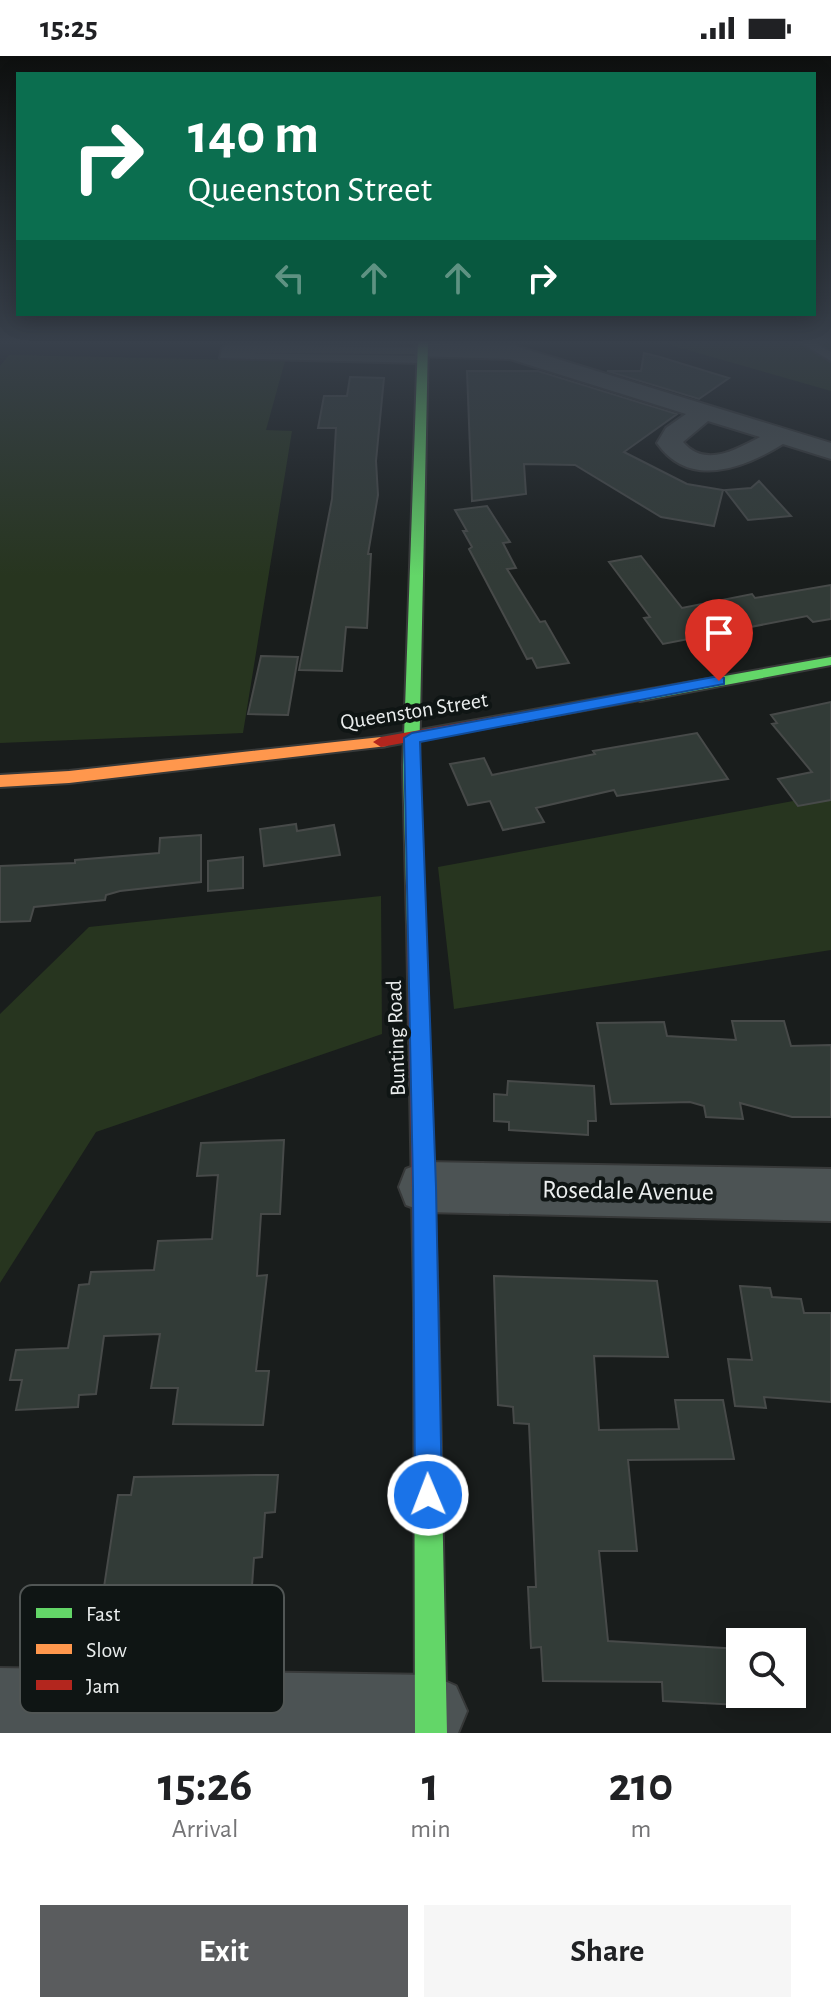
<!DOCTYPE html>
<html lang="en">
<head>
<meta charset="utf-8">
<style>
  :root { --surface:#fff; --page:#f6f6f6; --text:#202124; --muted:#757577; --accent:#5a5c5e }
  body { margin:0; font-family:"Alegreya Sans",sans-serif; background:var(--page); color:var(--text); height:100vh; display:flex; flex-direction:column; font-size:30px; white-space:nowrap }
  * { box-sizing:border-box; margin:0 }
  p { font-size:26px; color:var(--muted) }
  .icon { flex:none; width:44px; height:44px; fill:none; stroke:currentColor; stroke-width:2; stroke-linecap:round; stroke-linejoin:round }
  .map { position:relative; height:1677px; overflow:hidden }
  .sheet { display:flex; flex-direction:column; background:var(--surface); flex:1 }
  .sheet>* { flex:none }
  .guide { position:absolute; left:16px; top:16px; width:800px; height:244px; border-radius:0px; box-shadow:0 4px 20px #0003; background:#0b6e4f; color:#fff; overflow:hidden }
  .controls { position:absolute; left:726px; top:1572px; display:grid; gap:16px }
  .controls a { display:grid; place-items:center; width:80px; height:80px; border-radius:0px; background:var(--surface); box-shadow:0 4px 20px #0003; font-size:40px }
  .pin { position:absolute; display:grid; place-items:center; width:68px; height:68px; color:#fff; margin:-82px -34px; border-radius:50% 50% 50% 0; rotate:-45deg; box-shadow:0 0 8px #0007 }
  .pin .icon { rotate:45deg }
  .me { position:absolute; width:88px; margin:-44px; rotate:359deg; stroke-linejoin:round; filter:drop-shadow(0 0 6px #0008) }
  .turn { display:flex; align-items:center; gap:28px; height:168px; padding:0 40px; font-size:36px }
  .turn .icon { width:104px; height:104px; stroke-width:2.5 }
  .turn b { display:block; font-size:56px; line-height:68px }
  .lanes { display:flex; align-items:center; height:76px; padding:0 40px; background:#0003; justify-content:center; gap:40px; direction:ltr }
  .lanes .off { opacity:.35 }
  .eta { display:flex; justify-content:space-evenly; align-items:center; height:136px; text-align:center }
  .eta b { font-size:48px; font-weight:700; line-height:56px }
  .button { display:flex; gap:16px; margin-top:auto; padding:16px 40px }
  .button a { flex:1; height:92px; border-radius:0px; background:var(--accent); color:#fff; font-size:32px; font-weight:700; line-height:92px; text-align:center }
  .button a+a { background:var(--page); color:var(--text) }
  .status { display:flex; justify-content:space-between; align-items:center; height:56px; padding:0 40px; background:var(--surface); direction:ltr }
  .status svg { height:22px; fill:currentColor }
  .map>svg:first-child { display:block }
</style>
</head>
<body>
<div class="status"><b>15:25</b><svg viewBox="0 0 49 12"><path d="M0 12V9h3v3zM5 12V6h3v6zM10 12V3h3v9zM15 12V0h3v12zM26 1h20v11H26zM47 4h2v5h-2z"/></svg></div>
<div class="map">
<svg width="831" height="1677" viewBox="0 0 831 1677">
  <rect width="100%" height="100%" fill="#191d1c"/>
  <!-- green -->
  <path fill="#27351f" d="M656,285H831V335Z
    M9,299L285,305L266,374L292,375L243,677L0,687V310Z
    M831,738V894L454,953L438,811Z
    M381,840L382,978L96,1076L0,1227V958L89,871Z"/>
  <!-- building -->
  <path fill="#323b37" stroke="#474a49" stroke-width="2" d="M644,297L660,301L729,322L699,343L607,315H641Z
    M467,315H538L677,358L624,396L687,428L723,434L714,470L661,461L575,409L524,408L526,438L472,445Z
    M350,321L384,322L376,405L378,439L368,498H371L367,572L346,571L342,615L299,614L332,443L336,372H318L324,340H347Z
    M759,425L791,460L748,464L725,434L751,432Z
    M487,450L510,486L503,487L516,512L507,513L540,566L545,565L569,607L537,612L532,602L527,603L469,493L472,491L463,475H467L455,454Z
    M641,500L682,552L752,538L755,542L831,529V563L813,566L807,560L663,588L644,562L650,561L609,506Z
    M261,600L298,601L288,659L248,658Z
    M831,646V744L798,750L778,723L812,716L772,668L777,667L771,659Z
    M697,677L728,723L617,740L614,734L536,752L544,766L503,774L490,745L468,749L450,708L484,702L492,719L595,698L593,695Z
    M296,768L297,775L334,769L340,799L264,810L260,773Z
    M201,779V826L120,835L106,839L105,844L34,851L30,865L0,866V810L75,807V804L159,797L160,782Z
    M243,801V832L208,835V805Z
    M732,965H784L791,990L831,989V1061H792L740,1047L743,1063L706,1061L704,1050L690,1046L611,1048L597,967L664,966L667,980L736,984Z
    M508,1025L594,1030L596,1065H588V1079L509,1074V1066L494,1065V1038L507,1039Z
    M284,1084L280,1158H261L257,1220L267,1219L256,1315H269L263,1369L173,1368L178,1332H151L160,1278L104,1280L96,1338L79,1339L78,1351L16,1354L22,1324H10L16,1294L68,1292L79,1229L89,1228L91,1216L154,1214L158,1185L212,1183L218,1119L197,1120L201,1087Z
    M494,1220L657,1225L668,1301L594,1300L599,1374L679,1373L675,1344H723L734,1403L628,1404L637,1495H599L608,1585L740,1593V1649L663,1645L662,1626L543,1625L541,1591L531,1592L528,1531H536L529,1368L514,1367L513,1351L498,1349Z
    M740,1230L770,1232L772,1241L801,1243L804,1257H831V1346L764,1341L766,1352L735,1350L728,1303L752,1304Z
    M257,1419H278L275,1456L265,1457L262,1501L254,1502L246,1613L92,1610L118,1439H131L134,1421Z"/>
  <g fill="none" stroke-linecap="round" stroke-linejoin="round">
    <defs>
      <path id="lane" d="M798,285H812L831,296V305Z
        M228,289L423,292L429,295L423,298L232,297L426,300V306L422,307L220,302L222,292Z"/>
      <path id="street" d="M423,288L512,289L831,387V403L783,388C743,413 689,433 657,387L666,372L686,358L510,303L415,300L412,295L415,290ZM708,365L760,381C735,394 705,412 683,386Z
        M425,1106L831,1113V1165L425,1156L406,1149L399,1131L406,1113Z
        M0,1612L431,1619L456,1630L467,1655L458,1677H0Z"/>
      <path id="fast" d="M418,285H428L419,709L425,870L423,875H409L407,870L403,709Z
        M831,601V609L640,645L633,640L640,635Z
        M426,1236L435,1239L438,1248L447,1677H415L414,1248L417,1239Z"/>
      <path id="slow" d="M381,681L389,686L387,690L69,727L0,731V719L69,715Z"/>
      <path id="jam" d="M640,635L645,637V643L381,691L373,686L381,681Z
        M416,863L423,865L425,870L438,1248L435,1257L426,1260L417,1257L414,1248L407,870L409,865Z"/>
    </defs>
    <!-- lane casing -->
    <use href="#lane" stroke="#373939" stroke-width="4"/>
    <!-- street casing -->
    <use href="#street" stroke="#373939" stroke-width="4"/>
    <!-- fast casing -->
    <use href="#fast" stroke="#373939" stroke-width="4"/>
    <!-- slow casing -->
    <use href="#slow" stroke="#373939" stroke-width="4"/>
    <!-- jam casing -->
    <use href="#jam" stroke="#373939" stroke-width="4"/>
    <!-- lane -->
    <use href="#lane" fill="#4c5354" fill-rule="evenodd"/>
    <!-- street -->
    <use href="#street" fill="#4c5354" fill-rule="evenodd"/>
    <!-- fast -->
    <use href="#fast" fill="#63d668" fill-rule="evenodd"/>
    <!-- slow -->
    <use href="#slow" fill="#ff974d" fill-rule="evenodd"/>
    <!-- jam -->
    <use href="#jam" fill="#b3261e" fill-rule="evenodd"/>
  </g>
  <!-- sky -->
  <linearGradient id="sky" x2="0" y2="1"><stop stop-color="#0e100f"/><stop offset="0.55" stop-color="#38404b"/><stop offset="1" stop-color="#38404b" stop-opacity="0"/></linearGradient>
  <rect width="831" height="520" fill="url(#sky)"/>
  <!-- route -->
  <path fill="#1a73e8" stroke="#114b97" stroke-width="2" d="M719,620L724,622V628L420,686L436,1131L442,1439L438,1449L428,1453L419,1449L415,1439L413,1131L404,682L412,677Z"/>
  <g text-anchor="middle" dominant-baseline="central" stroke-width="8" stroke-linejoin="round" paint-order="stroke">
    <!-- street labels -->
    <g font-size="22" fill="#ebeeee" stroke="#0f1514">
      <text transform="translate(414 655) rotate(-9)">Queenston Street</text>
      <text transform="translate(396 982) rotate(-92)">Bunting Road</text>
    </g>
    <!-- near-street labels -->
    <g font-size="26" fill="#ebeeee" stroke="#0f1514">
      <text transform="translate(628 1135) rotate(1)">Rosedale Avenue</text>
    </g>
  </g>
  <!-- legend -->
  <rect x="20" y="1529" width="264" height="128" rx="12" fill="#0f1514" stroke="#515655" stroke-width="2"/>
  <rect x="36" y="1552" width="36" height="10" fill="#63d668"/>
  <rect x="36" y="1588" width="36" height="10" fill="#ff974d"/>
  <rect x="36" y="1624" width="36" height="10" fill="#b3261e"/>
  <g font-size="22" fill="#ebeeee">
    <text x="86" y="1565">Fast</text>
    <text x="86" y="1601">Slow</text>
    <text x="86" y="1637">Jam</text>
  </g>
</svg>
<div class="controls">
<a><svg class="icon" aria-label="search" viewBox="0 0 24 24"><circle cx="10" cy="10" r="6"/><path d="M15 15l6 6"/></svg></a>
</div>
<div class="pin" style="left:719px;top:625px;background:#d93025"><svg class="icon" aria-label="arrive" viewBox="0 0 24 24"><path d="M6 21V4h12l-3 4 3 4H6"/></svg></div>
<svg class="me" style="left:428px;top:1439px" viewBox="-20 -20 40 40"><circle r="17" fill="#1a73e8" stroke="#fff" stroke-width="3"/><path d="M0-11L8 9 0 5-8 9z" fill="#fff"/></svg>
<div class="guide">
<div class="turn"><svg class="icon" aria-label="right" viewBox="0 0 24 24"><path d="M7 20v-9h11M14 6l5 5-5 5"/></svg><div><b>140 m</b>Queenston Street</div></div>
<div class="lanes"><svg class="icon off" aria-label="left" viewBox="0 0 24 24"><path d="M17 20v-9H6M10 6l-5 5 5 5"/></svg><svg class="icon off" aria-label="ahead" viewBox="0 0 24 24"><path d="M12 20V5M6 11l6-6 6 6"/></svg><svg class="icon off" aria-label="ahead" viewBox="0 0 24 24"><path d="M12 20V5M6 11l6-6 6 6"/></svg><svg class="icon" aria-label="right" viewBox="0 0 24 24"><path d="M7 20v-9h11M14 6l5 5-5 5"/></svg></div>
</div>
</div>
<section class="sheet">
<div class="eta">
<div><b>15:26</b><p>Arrival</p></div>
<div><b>1</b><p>min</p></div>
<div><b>210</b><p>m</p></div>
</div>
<div class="button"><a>Exit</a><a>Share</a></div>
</section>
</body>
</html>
